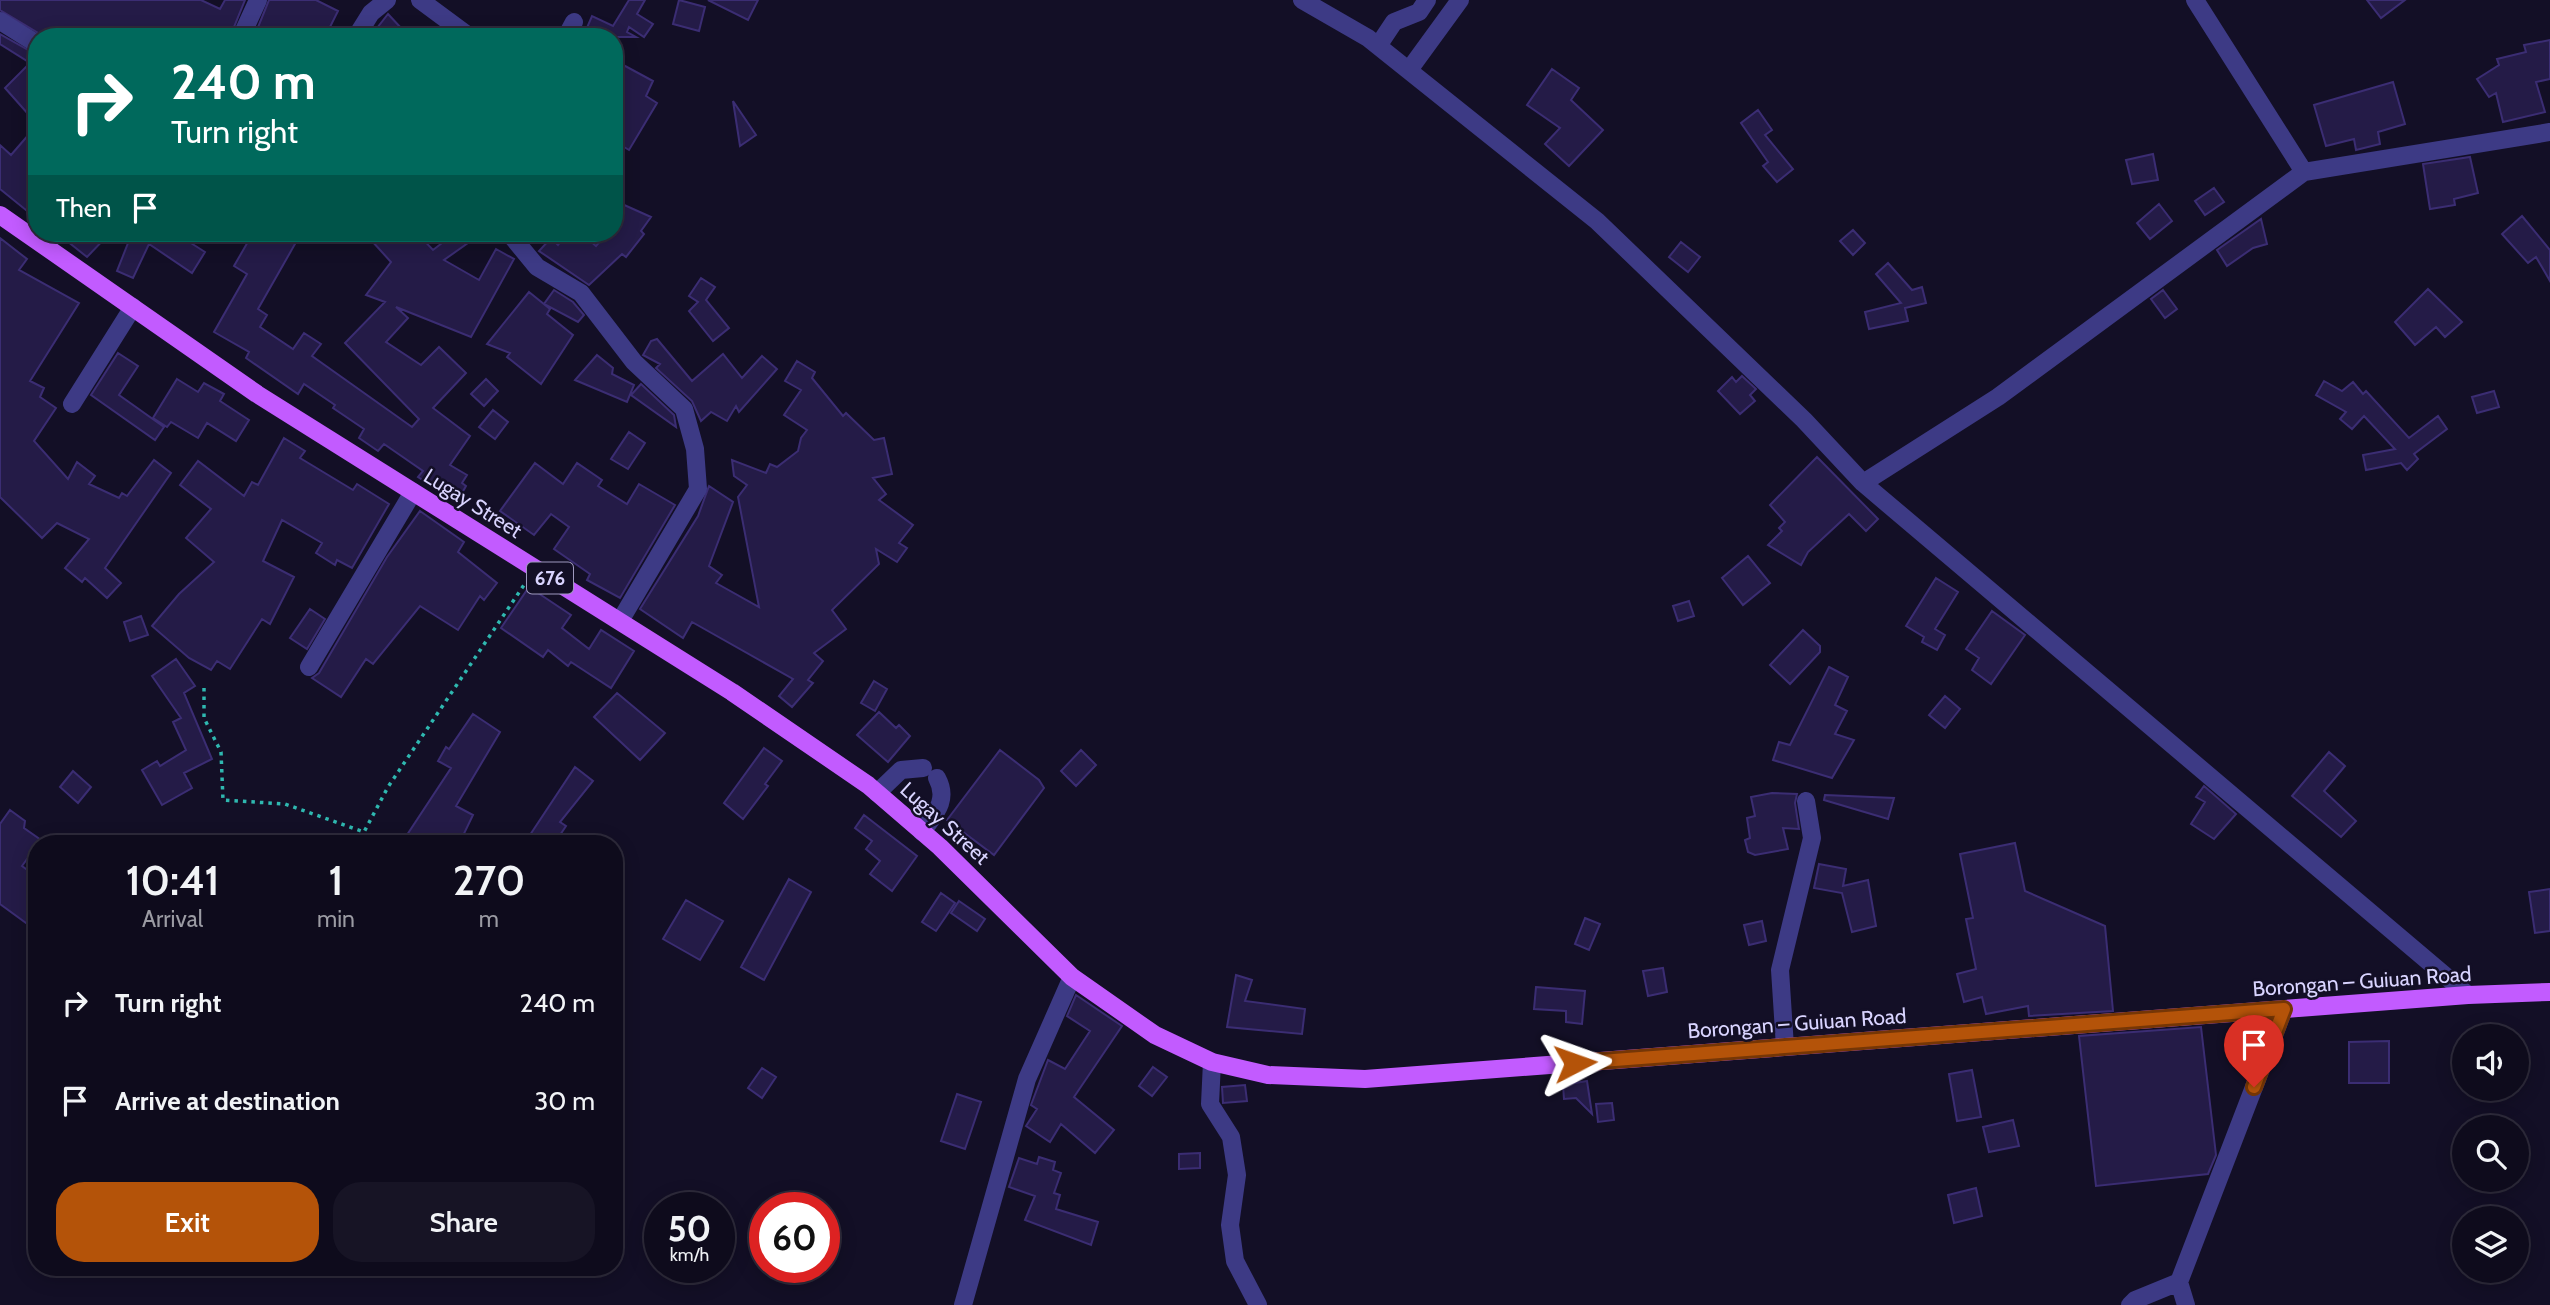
<!DOCTYPE html>
<html lang="en">
<head>
<meta charset="utf-8">
<style>
  :root { --surface:#0e0b1c; --page:#171425; --text:#f1f3f6; --muted:#9b9ba3; --line:#2e2b3b; --accent:#b45309 }
  body { margin:0; font-family:Cabin,sans-serif; background:var(--page); color:var(--text); height:100vh; display:flex; flex-direction:column; font-size:26px; white-space:nowrap }
  * { box-sizing:border-box; margin:0 }
  p { font-size:23px; color:var(--muted) }
  .icon { flex:none; width:38px; height:38px; fill:none; stroke:currentColor; stroke-width:2; stroke-linecap:round; stroke-linejoin:round }
  .map { position:relative; flex:1; overflow:hidden }
  .sheet { position:absolute; left:28px; top:835px; width:595px; height:441px; display:flex; flex-direction:column; background:var(--surface); border-radius:28px; box-shadow:0 4px 18px #0003,0 0 0 2px var(--line) }
  .sheet>* { flex:none }
  .guide { position:absolute; left:28px; top:28px; width:595px; height:214px; border-radius:28px; box-shadow:0 4px 18px #0003,0 0 0 2px var(--line); background:#00695c; color:#fff; overflow:hidden }
  .tools { position:absolute; left:2452px; top:1024px; display:grid; gap:14px }
  .tools a { display:grid; place-items:center; width:77px; height:77px; border-radius:50%; background:var(--surface); box-shadow:0 4px 18px #0003,0 0 0 2px var(--line); font-size:35px }
  .speed { position:absolute; left:644px; top:1192px; display:flex; gap:14px; font-size:35px; font-weight:700; text-align:center }
  .speed>* { display:grid; place-content:center; width:91px; height:91px; border-radius:50%; background:var(--surface); box-shadow:0 4px 18px #0003,0 0 0 2px var(--line); line-height:1 }
  .speed small { font-size:18px; font-weight:400 }
  .speed .limit { border:10px solid #d22; background:#fff; color:#111 }
  .pin { position:absolute; display:grid; place-items:center; width:60px; height:60px; color:#fff; margin:-72px -30px; border-radius:50% 50% 50% 0; rotate:-45deg; box-shadow:0 0 7px #0007 }
  .pin .icon { rotate:45deg }
  .me { position:absolute; width:77px; margin:-38px; rotate:86deg; stroke-linejoin:round; filter:drop-shadow(0 0 5px #0008) }
  .turn { display:flex; align-items:center; gap:24px; height:147px; padding:0 28px; font-size:32px }
  .turn .icon { width:91px; height:91px; stroke-width:2.5 }
  .turn b { display:block; font-size:49px; line-height:60px }
  .then { display:flex; align-items:center; height:66px; padding:0 28px; background:#0003; gap:14px; font-size:26px }
  .eta { display:flex; justify-content:space-evenly; align-items:center; height:119px; text-align:center }
  .eta b { font-size:42px; font-weight:600; line-height:49px }
  .primary-button { display:flex; gap:14px; margin-top:auto; padding:14px 28px }
  .primary-button a { flex:1; height:80px; border-radius:28px; background:var(--accent); color:#fff; font-size:28px; font-weight:600; line-height:80px; text-align:center }
  .primary-button a+a { background:var(--page); color:var(--text) }
  ul { padding:0; list-style:none }
  li { display:flex; align-items:center; gap:21px; height:98px; padding:0 28px }
  li div { flex:1 }
  li b { display:block; font-size:26px }
  li em { font-style:normal }
  .map>svg:first-child { display:block }
</style>
</head>
<body>
<div class="map">
<svg width="2550" height="1305" viewBox="0 0 2550 1305">
  <rect width="100%" height="100%" fill="#130f26"/>
  <!-- building -->
  <path fill="#241b47" stroke="#3b2d73" stroke-width="2" d="M0,0H201L220,9L225,0H245L230,37H45L0,10Z
    M269,0H316L338,11L325,37H254Z
    M629,0H645L637,14L653,24L644,37L629,27L627,32L636,37H601L586,30L592,16L613,26Z
    M679,0L705,7L699,31L673,24Z
    M708,0H758L748,20Z
    M2367,0H2405L2381,18Z
    M388,14L402,29L393,37H370Z
    M0,34L37,55V124L5,88L30,63L0,44Z
    M2550,40V79L2536,82L2545,112L2503,122L2496,93L2489,97L2477,79L2499,65L2497,59L2526,52L2524,45Z
    M614,60L653,81L646,96L657,103L629,150L614,141Z
    M1552,69L1579,88L1571,100L1603,130L1569,166L1545,144L1560,128L1527,105Z
    M2393,82L2405,124L2378,132L2380,144L2356,150L2354,139L2326,146L2314,105Z
    M733,101L756,135L740,146Z
    M1758,110L1772,130L1765,135L1793,169L1777,182L1763,166L1768,162L1741,123Z
    M37,125V219L0,189V145L11,155Z
    M2153,154L2158,180L2132,184L2126,160Z
    M2470,157L2478,193L2454,199L2455,205L2430,209L2423,164Z
    M2214,188L2224,202L2205,215L2195,201Z
    M622,204L651,217L641,231L644,234L626,257L622,254L589,285L539,251L551,238L558,245L567,233H581L596,246L607,233H614Z
    M2159,204L2172,221L2150,239L2137,223Z
    M2522,216L2550,250V281L2536,257L2528,263L2502,234Z
    M2261,219L2267,244L2253,248L2227,266L2217,250Z
    M1853,230L1865,243L1853,255L1840,241Z
    M57,233H110L87,257Z
    M132,233H175L205,252L192,273L149,244L133,278L117,271Z
    M253,233H274L295,244L258,309L267,315L260,327L293,349L304,333L321,344L312,356L412,427L419,419L345,343L385,302L366,295L391,262L371,240L379,233H417L433,250L455,233H482L444,260L479,280L496,249L514,259L471,337L396,307L408,318L386,342L421,365L439,347L466,373L433,408L470,436L450,465L467,475L462,483L466,486L457,502L418,477L423,471L384,444L378,451L359,438L364,429L333,408L335,405L304,384L298,394L246,358L249,352L214,332L247,274L234,266Z
    M0,238L27,259L19,270L79,303L30,381L44,388L40,397L56,408L34,441L68,479L77,462L95,476L89,484L119,498L122,493L127,496L154,460L171,473L105,568L121,583L107,598L85,578L82,582L65,568L89,539L57,523L42,538L0,497Z
    M1681,242L1700,257L1688,272L1669,257Z
    M1888,263L1912,290L1922,287L1926,303L1905,308L1908,321L1869,329L1865,312L1901,303L1876,274Z
    M701,278L715,287L706,300L729,328L713,341L689,311L698,302L689,296Z
    M2428,289L2462,322L2445,337L2436,327L2415,345L2395,322Z
    M554,290L573,302L584,315L578,322L544,304Z
    M2163,290L2177,309L2165,318L2151,299Z
    M529,292L550,309L547,314L573,335L541,384L507,357L510,353L487,344Z
    M657,339L692,381L723,354L742,378L762,356L777,369L739,412L736,406L727,421L711,412L701,421L692,401L656,368L660,364L643,355L651,341Z
    M118,353L138,366L119,395L164,427L155,440L91,395Z
    M597,355L613,368L612,374L634,385L627,402L575,380Z
    M797,361L815,372L812,378L843,416L846,413L874,440L884,438L892,474L873,478L886,494L879,500L913,525L899,543L907,548L897,562L876,549L879,564L832,610L846,629L814,653L823,661L808,680L813,683L792,707L779,696L793,679L692,622L683,638L640,609L698,516L709,486L733,502L709,566L722,575L716,583L759,607L738,497L747,485L734,476L732,460L766,473L770,464L777,467L798,451L801,438L807,430L784,415L801,390L785,381Z
    M1742,376L1756,389L1750,395L1755,401L1740,414L1718,391L1732,377L1736,382Z
    M177,379L198,392L204,383L224,394L220,401L249,420L236,441L207,423L198,438L171,422L167,427L153,418Z
    M486,379L498,391L484,406L471,394Z
    M2324,381L2342,391L2353,382L2363,394L2366,391L2409,438L2438,416L2447,429L2414,454L2418,459L2407,470L2401,463L2366,470L2363,455L2395,449L2364,416L2352,429L2340,419L2346,412L2316,395Z
    M641,384L674,415L676,427L631,395Z
    M2494,391L2499,407L2477,413L2472,397Z
    M493,410L508,422L495,439L479,427Z
    M629,432L645,443L628,469L611,459Z
    M284,438L305,451L300,458L353,490L357,484L389,504L352,568L337,560L335,565L316,553L322,543L282,520L263,561L294,577L270,624L262,619L230,669L217,661L211,670L189,658L152,626L179,594L214,562L186,538L211,509L180,485L198,461L244,496L252,482L258,485Z
    M1817,457L1878,519L1866,531L1849,514L1808,552L1801,565L1768,545L1782,531L1779,528L1785,522L1770,505Z
    M535,463L563,484L577,463L602,480L598,486L627,504L639,484L675,505L620,598L587,580L590,574L554,549L569,527L551,514L534,535L500,511Z
    M420,511L464,542L458,552L497,583L484,600L480,596L458,630L420,606L373,664L366,659L341,697L312,678L319,673L387,557Z
    M1748,556L1770,583L1743,605L1722,578Z
    M1936,578L1958,592L1935,629L1945,635L1937,650L1922,642L1924,637L1906,626Z
    M529,587L571,615L562,628L589,649L601,630L634,651L611,688L571,662L568,666L548,650L543,657L501,628Z
    M1689,601L1694,616L1678,621L1673,606Z
    M310,609L325,619L307,649L290,638Z
    M1992,611L2025,635L1991,684L1972,670L1979,658L1966,649Z
    M141,616L148,635L130,641L124,622Z
    M1803,630L1820,646V652L1790,684L1770,665Z
    M176,659L195,686L184,693L212,759L184,773L192,788L162,805L142,770L157,761L160,766L186,750L173,722L181,718L152,676Z
    M1829,667L1848,677L1835,705L1847,711L1835,734L1854,740L1832,778L1773,760L1779,742L1790,745Z
    M874,681L887,689L875,711L861,703Z
    M617,693L665,733L640,760L594,717Z
    M1945,696L1960,709L1945,728L1929,715Z
    M879,712L896,728L899,725L910,736L888,762L857,735Z
    M473,714L500,732L456,806L473,815L459,844H401L451,768L438,761L446,747L449,749Z
    M764,748L782,761L765,784L768,786L743,819L724,803Z
    M1000,750L1039,780L1044,788L994,855L947,820Z
    M1081,750L1096,765L1076,786L1061,771Z
    M2329,752L2345,766L2324,791L2356,821L2341,837L2292,796Z
    M575,767L593,781L560,822L566,826L554,844H524Z
    M73,771L91,787L78,803L60,787Z
    M2204,786L2236,814L2214,839L2191,824L2205,802L2196,797Z
    M1772,793L1797,794L1795,803L1799,829L1783,828L1788,849L1755,855L1748,852L1745,840L1750,838L1747,818L1755,816L1751,797Z
    M1825,795L1894,798L1888,819L1824,800Z
    M10,810L25,821L24,828L41,840L22,866L37,877V931L0,904V824Z
    M864,815L917,856L892,891L870,874L880,861L866,849L872,841L855,828Z
    M2015,843L2025,891L2105,926L2113,1011L2029,1016L2028,1006L1986,1014L1982,997L1964,1002L1957,974L1976,969L1966,919L1973,918L1960,854Z
    M1819,864L1846,869L1843,886L1868,880L1876,926L1852,932L1842,893L1814,888Z
    M789,879L811,892L764,980L741,967Z
    M2550,889V931L2535,933L2529,892Z
    M941,893L955,903L936,931L922,922Z
    M686,900L723,921L700,960L663,939Z
    M959,901L985,919L977,931L951,913Z
    M1585,918L1600,924L1589,950L1575,944Z
    M1762,921L1766,941L1749,945L1744,925Z
    M1663,968L1667,992L1648,996L1643,971Z
    M1236,975L1252,980L1245,1001L1305,1009L1302,1034L1227,1027Z
    M1536,987L1585,991L1582,1024L1566,1022V1011L1534,1009Z
    M1076,995L1122,1026L1074,1097L1114,1130L1095,1153L1061,1124L1050,1142L1026,1126L1037,1109L1031,1105L1048,1060L1065,1069L1090,1031L1067,1016Z
    M2201,1027L2216,1155L2208,1174L2096,1186L2079,1036Z
    M2389,1041V1083H2349V1042Z
    M1153,1067L1167,1077L1152,1096L1139,1086Z
    M762,1068L776,1077L762,1098L748,1088Z
    M1972,1070L1981,1117L1957,1121L1949,1074Z
    M1587,1081L1592,1114L1576,1098L1564,1099L1563,1085Z
    M1245,1085L1247,1101L1223,1103L1222,1087Z
    M957,1094L981,1102L965,1149L941,1141Z
    M1612,1103L1614,1120L1598,1122L1596,1104Z
    M2013,1120L2019,1146L1989,1152L1983,1127Z
    M1200,1153V1168L1179,1169V1154Z
    M1039,1157L1055,1162L1053,1170L1061,1173L1054,1193L1060,1195L1056,1209L1098,1222L1091,1245L1025,1220L1035,1196L1009,1187L1019,1158L1037,1164Z
    M1976,1188L1982,1216L1954,1223L1948,1195Z"/>
  <g fill="none" stroke-linecap="round" stroke-linejoin="round">
    <!-- path -->
    <path stroke="#2fb8b0" stroke-width="3.5" stroke-dasharray="3.5 5" stroke-linecap="butt" d="M204,688V718L221,752L223,800L285,804L364,832L388,787L526,582"/>
    <!-- minor -->
    <path stroke="#3d3a85" stroke-width="18" d="M420,0L470,37
      M1302,0L1368,38L1597,221L1804,420L1863,483L2468,995
      M2195,0L2304,172
      M0,21L37,44
      M241,37L258,0
      M356,37L371,13L387,0
      M566,37L574,22
      M1378,46L1394,22L1419,12L1427,0
      M1409,70L1460,0
      M509,233L537,267L581,293L634,362L684,409L695,449L698,489L620,621
      M72,404L133,307
      M1863,483L1998,397L2304,172L2550,132
      M309,667L413,492
      M877,793L901,770L923,768
      M922,832C935,814 949,800 937,778
      M1785,1047L1780,970L1812,838L1806,801
      M1212,1062L1210,1104L1231,1137L1237,1175L1230,1225L1235,1261L1258,1305
      M963,1305L1027,1079L1072,977
      M2130,1305L2135,1300L2179,1282
      M2186,1305L2179,1282L2284,1009"/>
    <!-- major -->
    <path stroke="#c25bff" stroke-width="18" d="M0,215L257,394L732,692L868,785L940,847L1072,977L1155,1035L1212,1062L1268,1075L1365,1079L2468,995L2550,992"/>
  </g>
  <g fill="none" stroke-linecap="round" stroke-linejoin="round">
    <defs>
      <path id="route" d="M1575,1063L2284,1009L2254,1087"/>
    </defs>
    <!-- route casing -->
    <use href="#route" stroke="#753606" stroke-width="18"/>
    <!-- route -->
    <use href="#route" stroke="#b45309" stroke-width="12"/>
  </g>
  <g text-anchor="middle" dominant-baseline="central" stroke-width="5" stroke-linejoin="round" paint-order="stroke">
    <!-- shield labels -->
    <rect fill="#130f26" stroke="#9e99be" stroke-width="2" x="527" y="562.5" width="46" height="31" rx="5"/>
    <g font-size="19" font-weight="bold" fill="#d9d4ff">
      <text x="550" y="578">676</text>
    </g>
    <!-- street labels -->
    <g font-size="21" fill="#d9d4ff" stroke="#130f26">
      <text transform="translate(473 503) rotate(32)">Lugay Street</text>
      <text transform="translate(945 823) rotate(42)">Lugay Street</text>
      <text transform="translate(2362 981) rotate(-4)">Borongan – Guiuan Road</text>
      <text transform="translate(1797 1023) rotate(-4)">Borongan – Guiuan Road</text>
    </g>
  </g>
</svg>
<div class="tools">
<a><svg class="icon" aria-label="sound" viewBox="0 0 24 24"><path d="M4 9h4l5-4v14l-5-4H4zM17 9q2 3 0 6"/></svg></a>
<a><svg class="icon" aria-label="search" viewBox="0 0 24 24"><circle cx="10" cy="10" r="6"/><path d="M15 15l6 6"/></svg></a>
<a><svg class="icon" aria-label="layers" viewBox="0 0 24 24"><path d="M12 4l9 5-9 5-9-5zM3 14l9 5 9-5"/></svg></a>
</div>
<div class="speed"><div>50<small>km/h</small></div><div class="limit">60</div></div>
<div class="pin" style="left:2254px;top:1087px;background:#d93025"><svg class="icon" aria-label="arrive" viewBox="0 0 24 24"><path d="M6 21V4h12l-3 4 3 4H6"/></svg></div>
<svg class="me" style="left:1575px;top:1063px" viewBox="-20 -20 40 40"><path d="M0-17L14 15 0 8-14 15z" fill="#b45309" stroke="#fff" stroke-width="4"/></svg>
<div class="guide">
<div class="turn"><svg class="icon" aria-label="right" viewBox="0 0 24 24"><path d="M7 20v-9h11M14 6l5 5-5 5"/></svg><div><b>240 m</b>Turn right</div></div>
<div class="then">Then<svg class="icon" aria-label="arrive" viewBox="0 0 24 24"><path d="M6 21V4h12l-3 4 3 4H6"/></svg></div>
</div>
<section class="sheet">
<div class="eta">
<div><b>10:41</b><p>Arrival</p></div>
<div><b>1</b><p>min</p></div>
<div><b>270</b><p>m</p></div>
</div>
<ul>
<li><svg class="icon" aria-label="right" viewBox="0 0 24 24"><path d="M7 20v-9h11M14 6l5 5-5 5"/></svg><div><b>Turn right</b></div><em>240 m</em></li>
<li><svg class="icon" aria-label="arrive" viewBox="0 0 24 24"><path d="M6 21V4h12l-3 4 3 4H6"/></svg><div><b>Arrive at destination</b></div><em>30 m</em></li>
</ul>
<div class="primary-button"><a>Exit</a><a>Share</a></div>
</section>
</div>
</body>
</html>
